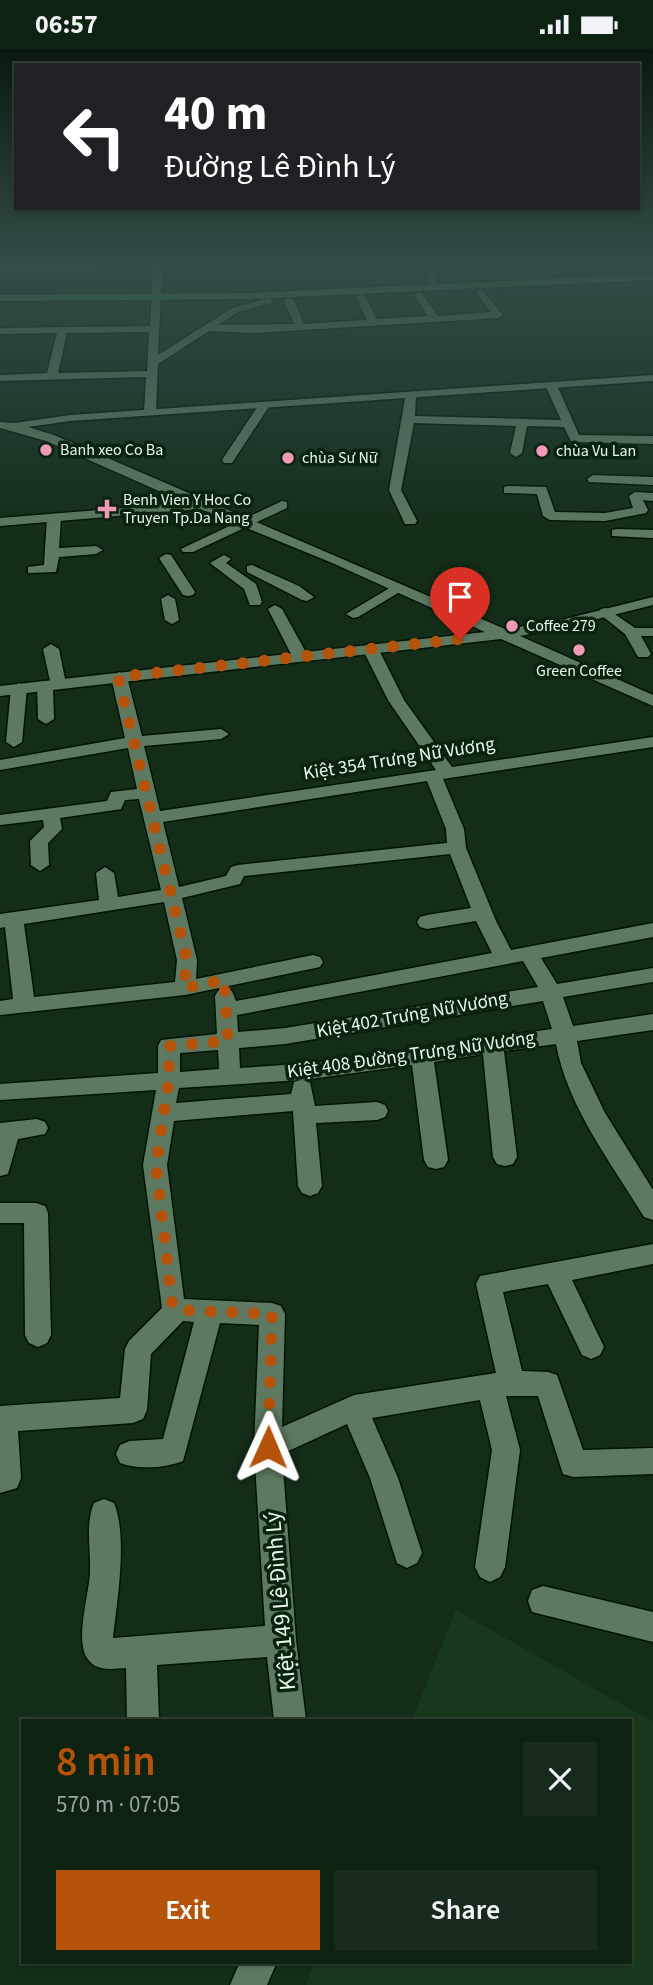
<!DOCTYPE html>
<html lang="en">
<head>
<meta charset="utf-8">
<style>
  :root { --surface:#0e2212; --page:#172a1b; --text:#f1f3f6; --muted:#9ba49f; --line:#2e3f32; --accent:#b45309 }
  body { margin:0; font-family:"Source Sans 3",sans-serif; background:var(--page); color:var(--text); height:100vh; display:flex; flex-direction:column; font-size:26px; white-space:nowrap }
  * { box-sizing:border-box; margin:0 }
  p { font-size:23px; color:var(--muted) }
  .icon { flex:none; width:38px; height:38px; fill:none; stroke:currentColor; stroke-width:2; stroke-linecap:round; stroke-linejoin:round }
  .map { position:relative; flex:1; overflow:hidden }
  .side { position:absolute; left:21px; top:1670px; width:611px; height:245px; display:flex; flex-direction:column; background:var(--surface); border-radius:0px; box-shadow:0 2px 5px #0004,0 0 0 2px var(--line) }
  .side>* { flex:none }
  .hud { position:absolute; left:14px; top:14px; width:626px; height:147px; border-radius:0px; box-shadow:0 2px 5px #0004,0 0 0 2px var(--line); background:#202124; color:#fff; overflow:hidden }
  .pin { position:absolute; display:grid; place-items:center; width:60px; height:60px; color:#fff; margin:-72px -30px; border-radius:50% 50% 50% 0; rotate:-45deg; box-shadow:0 0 7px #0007 }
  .pin .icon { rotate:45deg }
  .me { position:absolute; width:77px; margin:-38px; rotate:1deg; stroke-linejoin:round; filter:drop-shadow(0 0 5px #0008) }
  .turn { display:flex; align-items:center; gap:24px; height:147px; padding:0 35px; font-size:32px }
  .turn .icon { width:91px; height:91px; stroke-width:2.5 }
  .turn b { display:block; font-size:49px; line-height:60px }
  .round { display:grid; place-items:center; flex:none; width:74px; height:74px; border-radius:0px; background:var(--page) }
  .headline { display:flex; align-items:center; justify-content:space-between; height:119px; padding:0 35px }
  h1 { font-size:42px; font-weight:600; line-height:52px; color:var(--accent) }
  .primary-button { display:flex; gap:14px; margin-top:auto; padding:14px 35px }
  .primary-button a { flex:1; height:80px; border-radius:0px; background:var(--accent); color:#fff; font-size:28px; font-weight:600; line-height:80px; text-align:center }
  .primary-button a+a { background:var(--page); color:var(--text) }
  .status { display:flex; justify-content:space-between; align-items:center; height:49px; padding:0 35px; background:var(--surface); direction:ltr }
  .status svg { height:19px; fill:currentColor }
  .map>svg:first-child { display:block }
</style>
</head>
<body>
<div class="status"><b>06:57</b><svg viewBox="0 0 49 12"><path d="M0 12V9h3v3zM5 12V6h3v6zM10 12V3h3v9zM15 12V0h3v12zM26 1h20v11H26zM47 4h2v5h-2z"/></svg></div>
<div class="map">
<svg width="653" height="1936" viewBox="0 0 653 1936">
  <rect width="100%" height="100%" fill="#132d18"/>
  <!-- built -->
  <path fill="#18381e" d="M456,1561L653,1673V1936H306L315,1913H630V1671H412Z"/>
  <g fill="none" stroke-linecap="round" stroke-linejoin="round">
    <defs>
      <path id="street" d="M349,217L344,220L162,222L158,306L232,259L269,249L274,252L272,254L238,263L218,276L294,275L284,251L289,248L294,251L304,275L367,271L356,248L361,245L366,248L376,270L428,267L414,246L419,243L422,244L438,267L491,263L476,243L481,240L503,266L498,269L253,284L209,282L158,315L156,363L150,366L144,363L146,328L0,332V326L47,324L57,284L0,285V279L150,277L153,222L0,224V218ZM149,283L147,322L58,324L67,284Z
        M424,217H433L439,241L431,239Z
        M551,333L557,336L579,386L653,387V395L575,393L571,392L564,378L527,377L522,404L516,408L510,404L516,377L414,374L401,441L417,472L415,475H405L389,441L406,344L416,346L415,367L561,371L545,336Z
        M260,354L270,356L232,414H224L222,411Z
        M593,426L653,428V436L589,433L587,430Z
        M508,437L546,438L555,463L605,464L633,459L629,447L635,443L653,444V452L643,451L648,461L646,464L605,472L550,471L543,467L537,445L504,444V438Z
        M282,452L287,453V459L193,503H183L181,500Z
        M54,465L61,469L59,499L96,497L103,501L96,505L59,508L56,523L28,524V518L44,516L47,469Z
        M617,480L653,481V489L612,487V481Z
        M166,505L171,506L195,543L193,546L188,547L183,546L159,509Z
        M224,506L231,510L226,514L256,535L262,553L260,556H250L244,540L210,514Z
        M252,516L299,537L314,548L307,552L302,551L247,523V517Z
        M398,534L405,538L403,541L358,568L353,569L346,565Z
        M168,546L175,550L179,571L172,575L165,571L161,550Z
        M275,556L282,560L308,607L305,610H295L292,607L268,560Z
        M606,559L635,579H653V587H641L651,605L648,608H638L625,585L601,566L599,563L601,560Z
        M370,594L378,599L404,651L452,718L653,688V698L443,730L464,780L466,799L496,872L511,901L653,874V888L541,909L557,935L653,919V933L563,948L573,977L653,965V981L577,992L581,1014L605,1064L653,1141V1171L644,1168C612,1115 567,1057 556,995L504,1002L517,1108L513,1115L505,1117L497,1115L493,1108L483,1005L434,1013L448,1111L444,1118L436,1120L428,1118L424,1111L412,1016L303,1031L310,1033L315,1057L377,1053L385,1056L388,1062L385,1068L377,1071L316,1074L322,1137L318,1144L310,1147L302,1144L298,1137L293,1062L174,1072L167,1116L184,1250L272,1254L281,1257L285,1265L282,1378L354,1346L496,1324L476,1235L480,1227L653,1195V1215L572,1231L604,1298L600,1306L591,1310L582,1306L548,1235L503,1243L522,1322L548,1323L557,1326L583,1401L653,1399V1425L573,1428L563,1425L538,1347H506L520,1401L505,1518L500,1528L490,1533L480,1528L475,1518L492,1401L480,1351L372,1369L398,1429L422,1504L417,1514L407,1519L397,1514L370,1429L347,1375L282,1405L296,1591L306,1671H274L267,1608L157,1616L159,1671H127L126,1619C111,1620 96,1623 87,1609C75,1591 89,1545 90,1524C91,1501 85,1475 94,1454L104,1450L114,1454C128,1487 117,1553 113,1589L265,1577L254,1398L259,1276L220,1274L183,1412C165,1419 138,1421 120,1414L116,1405L120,1396L130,1392L163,1390L194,1273L183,1272L151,1305L147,1361L143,1370L133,1374L18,1382L21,1429L17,1439L0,1444V1357L120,1349L125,1300L129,1292L162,1259L143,1116L156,1041L0,1051V1035L158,1024V997L161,991L217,985L215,947L218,942L225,940L232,942L236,952L492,904L476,872L427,880L420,878L417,873L420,868L427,866L471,859L450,805L244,827L240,835L182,849L197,911L196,930L313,906L320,908L323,913L320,918L185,946L0,966V952L13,950L5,878L0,879V865L99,851L96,824L105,818L114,824L118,848L161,841L139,750L125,751L121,760L115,761L60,769L62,780L48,794L49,816L40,822L31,816L30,792L44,778L43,771L0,776V766L107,752L111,743L137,740L128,699L0,721V711L125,689L111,628L119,623L127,628L142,687L221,680L229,685L221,690L144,697L160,762L436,721L388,651L362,599ZM427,732L446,780L447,794L238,816L231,818L226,827L179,838L163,773ZM164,853L177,911L175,933L34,948L24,875ZM523,912L538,938L285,979L238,983L237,966ZM543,952L552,980L313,1014L240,1019L239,999L285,995ZM218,1001L219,1020L180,1023V1004ZM301,1031L294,1033L291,1045L176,1054L179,1039Z
        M51,595L59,600L66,635L64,638H53L54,670L46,675L38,670L37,636L39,633L50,632L43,600Z
        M19,634L27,639L22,693L14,698L6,693L11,639Z
        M37,1070L45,1073L48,1079L45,1085L18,1090L8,1125L0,1127V1074Z
        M0,1154H36L45,1157L48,1164L51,1286L47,1294L38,1298L29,1294L25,1286L24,1174H0Z
        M543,1537L653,1563V1593L532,1563L528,1552L532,1541Z
        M240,1913H277L267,1936H230Z"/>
      <path id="secondary" d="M653,326V332L70,372L28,378L54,386L505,580L557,572L653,548V556L557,580L520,587L653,646V657L501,590L0,647V637L485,583L330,513L200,460L0,477V469L186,454L46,392L0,379V373L14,374L70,366Z"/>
      <path id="primary" d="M653,225V231L248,250L0,252V246L248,244Z"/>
    </defs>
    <!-- street casing -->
    <use href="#street" stroke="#001403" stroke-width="3"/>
    <!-- secondary casing -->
    <use href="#secondary" stroke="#001403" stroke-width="3"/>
    <!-- primary casing -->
    <use href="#primary" stroke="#001403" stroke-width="3"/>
    <!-- street -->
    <use href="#street" fill="#5e7961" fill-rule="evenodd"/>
    <!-- secondary -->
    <use href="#secondary" fill="#5e7961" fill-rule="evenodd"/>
    <!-- primary -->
    <use href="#primary" fill="#4d9c5f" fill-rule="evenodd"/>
  </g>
  <!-- sky -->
  <linearGradient id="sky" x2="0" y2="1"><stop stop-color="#0a190d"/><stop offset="0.44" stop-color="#334c48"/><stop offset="1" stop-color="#334c48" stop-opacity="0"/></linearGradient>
  <rect width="653" height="488" fill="url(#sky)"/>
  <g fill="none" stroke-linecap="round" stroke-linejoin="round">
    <!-- route -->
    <path stroke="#b45309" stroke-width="12" stroke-dasharray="0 21.6" d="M268,1398L272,1265L177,1261L172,1253L156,1116L169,1030V997L228,992L224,931L184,939L187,911L118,628L460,590"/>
  </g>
  <!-- markers -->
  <g fill="#f09ab6" stroke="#09230f" stroke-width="2.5">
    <circle cx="46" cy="401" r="7"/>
    <circle cx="542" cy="402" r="7"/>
    <circle cx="288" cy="409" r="7"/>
    <path d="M103.5 449.5h7v7h7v7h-7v7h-7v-7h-7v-7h7z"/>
    <circle cx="512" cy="577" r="7"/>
    <circle cx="579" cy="601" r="7"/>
  </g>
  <g text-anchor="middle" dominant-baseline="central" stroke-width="7" stroke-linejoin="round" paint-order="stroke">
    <!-- far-poi labels -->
    <g font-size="16" fill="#e8f7e9" stroke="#09230f" text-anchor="start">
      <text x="60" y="401">Banh xeo Co Ba</text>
      <text x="556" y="402">chùa Vu Lan</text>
      <text x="302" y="409">chùa Sư Nữ</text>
      <text x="123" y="451">Benh Vien Y Hoc Co<tspan x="123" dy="18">Truyen Tp.Da Nang</tspan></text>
      <text x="526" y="577">Coffee 279</text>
      <text x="579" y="622" text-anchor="middle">Green Coffee</text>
    </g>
    <!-- street labels -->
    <g font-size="19" fill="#e8f7e9" stroke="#09230f">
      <text transform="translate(399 710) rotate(-9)">Kiệt 354 Trưng Nữ Vương</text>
      <text transform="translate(412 966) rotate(-10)">Kiệt 402 Trưng Nữ Vương</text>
      <text transform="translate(411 1006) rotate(-8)">Kiệt 408 Đường Trưng Nữ Vương</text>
    </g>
    <!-- near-street labels -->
    <g font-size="23" fill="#e8f7e9" stroke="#09230f">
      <text transform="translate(280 1552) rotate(-95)">Kiệt 149 Lê Đình Lý</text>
    </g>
  </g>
</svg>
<div class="pin" style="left:460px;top:590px;background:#d93025"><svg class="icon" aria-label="arrive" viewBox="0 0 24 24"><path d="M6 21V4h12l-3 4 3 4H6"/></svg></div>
<svg class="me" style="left:268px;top:1398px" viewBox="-20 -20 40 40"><path d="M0-17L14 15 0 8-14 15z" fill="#b45309" stroke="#fff" stroke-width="4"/></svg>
<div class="hud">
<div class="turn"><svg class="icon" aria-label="left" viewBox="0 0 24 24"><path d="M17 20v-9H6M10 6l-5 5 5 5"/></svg><div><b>40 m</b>Đường Lê Đình Lý</div></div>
</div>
<section class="side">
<div class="headline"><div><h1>8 min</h1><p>570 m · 07:05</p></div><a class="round"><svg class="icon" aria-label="close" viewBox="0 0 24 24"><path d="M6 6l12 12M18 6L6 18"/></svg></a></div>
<div class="primary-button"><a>Exit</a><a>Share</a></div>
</section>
</div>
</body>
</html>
